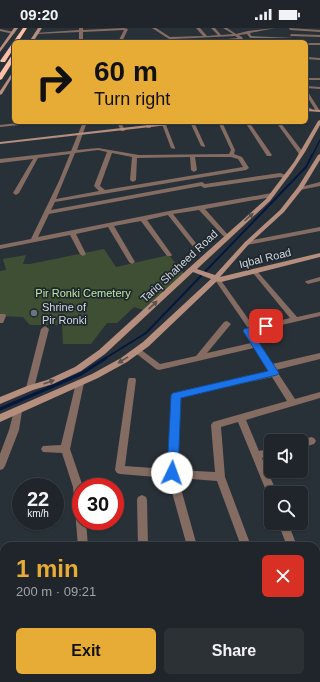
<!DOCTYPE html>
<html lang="en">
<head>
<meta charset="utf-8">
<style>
  :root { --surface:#1f252a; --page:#2c3136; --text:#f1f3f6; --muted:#a1a5a8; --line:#3c4247; --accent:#e7ac36 }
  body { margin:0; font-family:Helvetica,sans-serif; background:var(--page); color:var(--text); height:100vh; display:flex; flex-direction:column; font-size:15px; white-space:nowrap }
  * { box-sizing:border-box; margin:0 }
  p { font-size:13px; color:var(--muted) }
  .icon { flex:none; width:22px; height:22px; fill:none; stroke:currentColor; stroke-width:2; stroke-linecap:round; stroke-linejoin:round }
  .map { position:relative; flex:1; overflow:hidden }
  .sheet { position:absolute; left:0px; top:514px; width:320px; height:140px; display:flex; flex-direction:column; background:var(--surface); border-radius:12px 12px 0 0; box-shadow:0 1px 3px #0004,0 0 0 1px var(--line) }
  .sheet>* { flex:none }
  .guide { position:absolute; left:12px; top:12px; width:296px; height:84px; border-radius:6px; box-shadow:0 1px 3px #0004,0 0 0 1px var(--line); background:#e7ac36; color:#111; overflow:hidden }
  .buttons { position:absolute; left:264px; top:406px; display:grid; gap:8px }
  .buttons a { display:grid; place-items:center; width:44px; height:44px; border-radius:6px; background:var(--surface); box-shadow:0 1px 3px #0004,0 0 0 1px var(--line); font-size:20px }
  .speed { position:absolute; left:12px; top:450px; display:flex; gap:8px; font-size:20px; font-weight:700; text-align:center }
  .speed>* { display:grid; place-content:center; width:52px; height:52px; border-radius:50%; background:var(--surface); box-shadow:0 1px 3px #0004,0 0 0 1px var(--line); line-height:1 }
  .speed small { font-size:10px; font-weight:400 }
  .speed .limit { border:6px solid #d22; background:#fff; color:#111 }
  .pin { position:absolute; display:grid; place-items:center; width:34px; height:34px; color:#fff; margin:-17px; border-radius:8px; box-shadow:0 2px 6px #0006 }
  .me { position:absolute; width:44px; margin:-22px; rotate:3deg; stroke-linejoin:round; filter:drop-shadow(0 0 3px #0008) }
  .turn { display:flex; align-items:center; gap:14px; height:84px; padding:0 16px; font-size:18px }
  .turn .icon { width:52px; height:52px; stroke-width:2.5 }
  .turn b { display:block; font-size:28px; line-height:34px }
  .round { display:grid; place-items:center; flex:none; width:42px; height:42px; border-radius:6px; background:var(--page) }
  .overview { display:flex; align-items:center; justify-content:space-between; height:68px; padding:0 16px }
  h1 { font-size:24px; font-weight:700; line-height:30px; color:var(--accent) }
  .action { display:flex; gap:8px; margin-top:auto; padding:8px 16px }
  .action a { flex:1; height:46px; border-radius:6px; background:var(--accent); color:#111; font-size:16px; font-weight:700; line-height:46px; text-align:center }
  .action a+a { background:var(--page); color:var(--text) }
  .status { display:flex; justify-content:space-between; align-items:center; height:28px; padding:0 20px; background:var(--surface); direction:ltr }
  .status svg { height:11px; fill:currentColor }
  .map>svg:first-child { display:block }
</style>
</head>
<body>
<div class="status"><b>09:20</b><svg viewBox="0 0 49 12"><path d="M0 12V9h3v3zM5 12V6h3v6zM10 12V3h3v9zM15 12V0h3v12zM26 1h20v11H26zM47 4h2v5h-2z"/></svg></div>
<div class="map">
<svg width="320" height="654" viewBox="0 0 320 654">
  <rect width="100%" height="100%" fill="#293138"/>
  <!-- green -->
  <path fill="#3f4f33" d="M104,221L116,239L169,227L185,247L146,283L134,279L117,295H107L91,316H63L62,297H30L23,289L0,288V243L6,242L3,231L26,227L23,236H30Z"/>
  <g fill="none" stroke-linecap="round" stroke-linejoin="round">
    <!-- stream-far2 -->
    <path stroke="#04173e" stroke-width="1.5" d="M312,128L320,112"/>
    <!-- stream-far1 -->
    <path stroke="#04173e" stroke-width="2" d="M104,331L146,305L306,139L312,127"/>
    <!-- stream -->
    <path stroke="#04173e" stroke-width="3" d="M0,381L81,346L106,330"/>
    <!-- street -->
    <path fill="#856c62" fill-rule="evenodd" d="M79,0H83V2L124,0L128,1L122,14H118L124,2L83,4V14H79V4L37,6L35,5L79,2Z
      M152,0H156L170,9L203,8L196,0H200L207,8L218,7L211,0H215L221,7L233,6L223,0H227L236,6L248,3L275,0L250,5L251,8L294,10H250L247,6L239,7L243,10L242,12L227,11L238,10L235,8L173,11L174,12L172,13Z
      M289,0L320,2V4L290,2Z
      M0,1L14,4L15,5L13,6L0,3Z
      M291,6L320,7V9L290,8Z
      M306,15H320V17H306Z
      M306,29L320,30V32L306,31Z
      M306,50H320V52H306Z
      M306,58L320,59V61L306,60Z
      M306,63L308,64L320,83V84L316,83L306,67Z
      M306,78L312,81V83L306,81Z
      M26,94H41L39,95L0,99V97Z
      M83,94H87L77,122L98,120L139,127L229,126L231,122L218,94H222L235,122L234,126L242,129L249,140L246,142L55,174L51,182L202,154L205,156L280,145L289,148L286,150L280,149L204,160L201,158L49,186L38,209L169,183L272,165L275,167L272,169L205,181L229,208V210H225L199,182L173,186L199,219L196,221L194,220L168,187L147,192L172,227L171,228H167L141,193L114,198L135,234L132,236L129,234L108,199L76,206L86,226L83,228L80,226L70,207L0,221V217L31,211L59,153L70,126L38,130L19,165L16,167L13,165L33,131L0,135V131L71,123ZM98,122L107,124L94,158L99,163L56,171L75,125ZM112,125L132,129L130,152L133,154L136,152L137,130L190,129L191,142L194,144L197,142L195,129H231L238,131L243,139L105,162L100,158Z
      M117,94H121L125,103H121Z
      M145,94H149L151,100H147Z
      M190,94H194L205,118V119L201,118Z
      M245,94H249L272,127L271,128H267Z
      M276,94H280L303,124V126H299Z
      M162,96L166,97L175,120V121L171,120Z
      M320,154V158L300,162L297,160Z
      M320,199V203L247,217L244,215L247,213Z
      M255,242L257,243L297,289L320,284V288L252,304L272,336L320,325V331L276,342L295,371L320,364V370L246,392L259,423L271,420V428L262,430L277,465H271V469L268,468L267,465L238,394L221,399L225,449L251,518H241L217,453L178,450L197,518H187L168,450L120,446L117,445L115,442L128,352L129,350H135L136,352L125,438L167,441L172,367L173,365L268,343L254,320L159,342L156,341L133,323L134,321H140L160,336L196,328L224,294L227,293L231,296L207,325L251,315L243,303L248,300L215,252L218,250L220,251L254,299L290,290L253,245V243ZM272,349L287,373L213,394L211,397L215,444L177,442L180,369Z
      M320,249V253L308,256L305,254L306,253Z
      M0,286H5L6,288L3,295H0Z
      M45,298L49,301L34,360L33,362H27L26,360L41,301Z
      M80,352L83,353L84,355L70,421L83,459H81V493H86L88,518H78L73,459L62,425L43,424L41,421L43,418L61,417L76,355L77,353Z
      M18,380L21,381L22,383L19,402L5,438L3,441L0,442V426L9,402L14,383L15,381Z
      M311,409L314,410L316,413L314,416L301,420V413H299Z
      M142,467L146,469L147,472L148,518H138L137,472L138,469Z
      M278,495H288L297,518H287Z
      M320,558V589L316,587V559Z
      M287,650H299L300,654H288Z"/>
    <!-- secondary -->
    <path fill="#b58e7e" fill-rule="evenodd" d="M14,0H18L0,24V20Z
      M38,0H42L33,14H29Z
      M14,42V46L2,66L0,67V63Z
      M306,81L320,82V84L306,83Z
      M320,92V97L305,124L291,145L270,173L197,241L215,247L245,214L280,182L298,159L318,127L320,126V132L303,160L284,184L249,216L220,249L320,225V229L221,254L217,253L149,318L127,334L98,350L0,394V386L92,346L121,330L143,314L211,251L193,244L105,326L81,343L53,356L33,362L0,376V369L27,358L47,352L75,339L99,322L189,240L266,171L294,134L318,93Z
      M174,94H188L186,95L0,116V114Z
      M0,534L4,535V546L0,545Z
      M0,548L4,550V562L0,560Z
      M193,650H213L214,654H194Z
      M229,650H248L249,654H230Z"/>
    <!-- highway -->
    <path fill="#fcbfa6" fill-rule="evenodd" d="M23,0H27L18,14H14V20L5,34H1L0,33Z
      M14,26V32L2,51L0,52V45L12,27Z"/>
  </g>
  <!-- one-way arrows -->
  <defs><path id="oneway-solid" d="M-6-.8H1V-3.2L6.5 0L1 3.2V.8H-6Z"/></defs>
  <g fill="#5b504e">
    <use href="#oneway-solid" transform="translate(249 189) rotate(-42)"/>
    <use href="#oneway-solid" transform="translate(153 277) rotate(-43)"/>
    <use href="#oneway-solid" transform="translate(123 332) rotate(148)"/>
    <use href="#oneway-solid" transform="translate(49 354) rotate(-20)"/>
  </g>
  <!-- route -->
  <path fill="#1a73e8" stroke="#114b97" d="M266,295H270L271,298L270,300L252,304L277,342L279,345L277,347L181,370L178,445L176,449L172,450L168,449L167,445L171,367L173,365L268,343L243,303L244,301Z"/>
  <!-- markers -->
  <circle fill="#6b7280" stroke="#1f272e" stroke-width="1.5" cx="34" cy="285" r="4"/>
  <g text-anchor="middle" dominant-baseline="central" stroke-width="3.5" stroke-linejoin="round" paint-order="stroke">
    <!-- street labels -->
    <g font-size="11" fill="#d2d7dc" stroke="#1f272e">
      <text transform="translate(265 230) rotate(-14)">Iqbal Road</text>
      <text transform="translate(179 238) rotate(-43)">Tariq Shaheed Road</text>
    </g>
    <!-- park labels -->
    <g font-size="11" fill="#beea9f" stroke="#1f272e">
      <text x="83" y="265">Pir Ronki Cemetery</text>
    </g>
    <!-- poi labels -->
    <g font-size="11" fill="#d2d7dc" stroke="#1f272e" text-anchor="start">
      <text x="42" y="279">Shrine of<tspan x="42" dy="13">Pir Ronki</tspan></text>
    </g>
  </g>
</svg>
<div class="buttons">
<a><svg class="icon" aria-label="sound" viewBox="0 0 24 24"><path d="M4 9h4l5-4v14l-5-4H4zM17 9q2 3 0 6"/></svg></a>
<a><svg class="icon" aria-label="search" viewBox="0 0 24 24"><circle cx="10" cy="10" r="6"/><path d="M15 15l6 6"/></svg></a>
</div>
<div class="speed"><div>22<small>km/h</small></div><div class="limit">30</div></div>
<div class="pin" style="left:266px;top:298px;background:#d93025"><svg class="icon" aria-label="arrive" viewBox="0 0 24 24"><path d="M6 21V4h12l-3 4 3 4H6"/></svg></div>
<svg class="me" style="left:172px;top:445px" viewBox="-20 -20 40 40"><circle r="19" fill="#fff"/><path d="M0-13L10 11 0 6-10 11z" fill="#1a73e8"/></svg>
<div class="guide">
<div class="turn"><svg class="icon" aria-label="right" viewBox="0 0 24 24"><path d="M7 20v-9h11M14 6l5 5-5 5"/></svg><div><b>60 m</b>Turn right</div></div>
</div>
<section class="sheet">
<div class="overview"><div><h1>1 min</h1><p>200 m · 09:21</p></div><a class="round" style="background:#d93025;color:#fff"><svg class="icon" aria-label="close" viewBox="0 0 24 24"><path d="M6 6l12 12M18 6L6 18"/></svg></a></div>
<div class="action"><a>Exit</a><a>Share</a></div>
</section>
</div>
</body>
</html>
